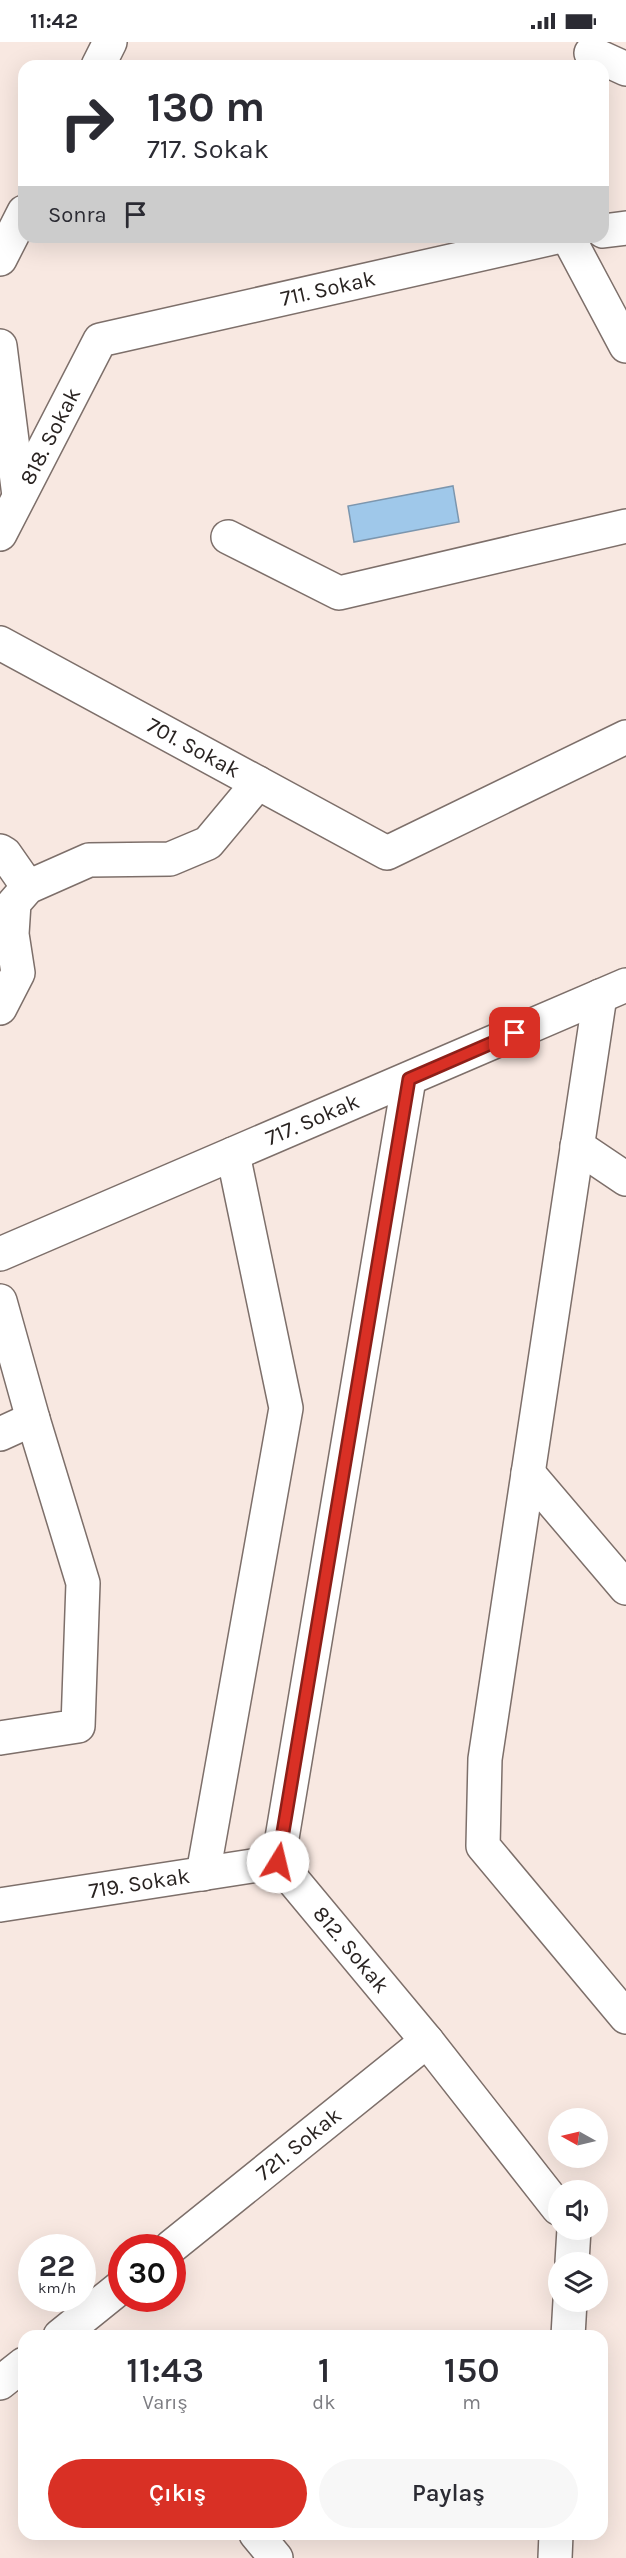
<!DOCTYPE html>
<html lang="tr">
<head>
<meta charset="utf-8">
<style>
  :root { --surface:#fff; --page:#f7f7f7; --text:#2b2b33; --muted:#7c7c81; --accent:#d93025 }
  body { margin:0; font-family:Karla,sans-serif; background:var(--page); color:var(--text); height:100vh; display:flex; flex-direction:column; font-size:22px; white-space:nowrap }
  * { box-sizing:border-box; margin:0 }
  p { font-size:20px; color:var(--muted) }
  .icon { flex:none; width:33px; height:33px; fill:none; stroke:currentColor; stroke-width:2; stroke-linecap:round; stroke-linejoin:round }
  .map { position:relative; flex:1; overflow:hidden }
  .panel { position:absolute; left:18px; top:2288px; width:590px; height:210px; display:flex; flex-direction:column; background:var(--surface); border-radius:18px; box-shadow:0 6px 24px #0002 }
  .panel>* { flex:none }
  .banner { position:absolute; left:18px; top:18px; width:591px; height:183px; border-radius:18px; box-shadow:0 6px 24px #0002; background:#fff; color:var(--text); overflow:hidden }
  .needle { width:39px; rotate:278deg }
  .fabs { position:absolute; left:548px; top:2066px; display:grid; gap:12px }
  .fabs a { display:grid; place-items:center; width:60px; height:60px; border-radius:50%; background:var(--surface); box-shadow:0 6px 24px #0002; font-size:30px }
  .speed { position:absolute; left:18px; top:2192px; display:flex; gap:12px; font-size:30px; font-weight:700; text-align:center }
  .speed>* { display:grid; place-content:center; width:78px; height:78px; border-radius:50%; background:var(--surface); box-shadow:0 6px 24px #0002; line-height:1 }
  .speed small { font-size:15px; font-weight:400 }
  .speed .limit { border:9px solid #d22; background:#fff; color:#111 }
  .pin { position:absolute; display:grid; place-items:center; width:51px; height:51px; color:#fff; margin:-26px; border-radius:12px; box-shadow:0 3px 9px #0006 }
  .me { position:absolute; width:66px; margin:-33px; rotate:9deg; stroke-linejoin:round; filter:drop-shadow(0 0 4px #0008) }
  .turn { display:flex; align-items:center; gap:21px; height:126px; padding:0 30px; font-size:27px }
  .turn .icon { width:78px; height:78px; stroke-width:2.5 }
  .turn b { display:block; font-size:42px; line-height:51px }
  .then { display:flex; align-items:center; height:57px; padding:0 30px; background:#0003; gap:12px; font-size:22px }
  .eta { display:flex; justify-content:space-evenly; align-items:center; height:102px; text-align:center }
  .eta b { font-size:36px; font-weight:600; line-height:42px }
  .action { display:flex; gap:12px; margin-top:auto; padding:12px 30px }
  .action a { flex:1; height:69px; border-radius:36px; background:var(--accent); color:#fff; font-size:24px; font-weight:600; line-height:69px; text-align:center }
  .action a+a { background:var(--page); color:var(--text) }
  .status { display:flex; justify-content:space-between; align-items:center; height:42px; padding:0 30px; background:var(--surface); direction:ltr }
  .status svg { height:16px; fill:currentColor }
  .map>svg:first-child { display:block }
</style>
</head>
<body>
<div class="status"><b>11:42</b><svg viewBox="0 0 49 12"><path d="M0 12V9h3v3zM5 12V6h3v6zM10 12V3h3v9zM15 12V0h3v12zM26 1h20v11H26zM47 4h2v5h-2z"/></svg></div>
<div class="map">
<svg width="626" height="2516" viewBox="0 0 626 2516">
  <rect width="100%" height="100%" fill="#f8e8e1"/>
  <!-- water -->
  <path fill="#9fc8ea" stroke="#7c96ae" stroke-width="1.5" d="M453,444L459,480L354,500L348,464Z"/>
  <g fill="none" stroke-linecap="round" stroke-linejoin="round">
    <defs>
      <g id="minor">
        <path d="M591,11L626,27"/>
        <path d="M98,24L110,0"/>
        <path d="M603,189L626,186"/>
        <path d="M568,195L626,304"/>
        <path d="M0,217L24,170"/>
        <path d="M0,304L19,454"/>
        <path id="s1" d="M0,492L100,298L557,195"/>
        <path d="M228,495L339,551L626,484"/>
        <path id="s2" d="M0,601L387,811L626,695"/>
        <path d="M0,809L5,812L28,845"/>
        <path d="M600,954L485,1717L483,1804L626,1975"/>
        <path d="M0,966L18,931L12,892L14,861L28,845L89,818L170,817L208,801L258,741"/>
        <path id="s3" d="M409,1037L278,1820L427,1999L558,2166"/>
        <path d="M577,1104L626,1137"/>
        <path id="s4" d="M0,1212L626,943"/>
        <path d="M0,1259L33,1377L83,1541L78,1684L0,1696"/>
        <path d="M0,1392L33,1377"/>
        <path d="M528,1431L626,1546"/>
        <path d="M203,1832L286,1366L233,1112"/>
        <path id="s5" d="M0,1863L278,1820"/>
        <path id="s6" d="M171,2205L427,1999"/>
        <path d="M572,2220L574,2187"/>
        <path d="M60,2294L122,2244"/>
        <path d="M568,2294L570,2259"/>
        <path d="M0,2341L24,2322"/>
        <path d="M256,2492L276,2516"/>
        <path d="M555,2516L556,2492"/>
      </g>
    </defs>
    <!-- minor casing -->
    <use href="#minor" stroke="#7d6f6a" stroke-width="36"/>
    <!-- minor -->
    <use href="#minor" stroke="#fff" stroke-width="33"/>
  </g>
  <g fill="none" stroke-linecap="round" stroke-linejoin="round">
    <defs>
      <path id="route" d="M278,1820L409,1037L515,991"/>
    </defs>
    <!-- route casing -->
    <use href="#route" stroke="#8d1f18" stroke-width="15"/>
    <!-- route -->
    <use href="#route" stroke="#d93025" stroke-width="10"/>
  </g>
  <g text-anchor="middle" dominant-baseline="central" stroke-width="5" stroke-linejoin="round" paint-order="stroke">
    <!-- street labels -->
    <g font-size="22" fill="#292321" stroke="#f8e8e1">
      <text stroke="none"><textPath href="#s1" startOffset="452">711. Sokak</textPath></text>
      <text stroke="none"><textPath href="#s1" startOffset="110">818. Sokak</textPath></text>
      <text stroke="none"><textPath href="#s2" startOffset="220">701. Sokak</textPath></text>
      <text stroke="none"><textPath href="#s4" startOffset="340">717. Sokak</textPath></text>
      <text stroke="none"><textPath href="#s5" startOffset="141">719. Sokak</textPath></text>
      <text stroke="none"><textPath href="#s3" startOffset="908">812. Sokak</textPath></text>
      <text stroke="none"><textPath href="#s6" startOffset="164">721. Sokak</textPath></text>
    </g>
  </g>
</svg>
<div class="fabs">
<a><svg class="needle" viewBox="-14 -14 28 28"><path d="M0-13l5 13h-10z" fill="#e53935"/><path d="M0 13l5-13h-10z" fill="#7c7c81"/></svg></a>
<a><svg class="icon" aria-label="sound" viewBox="0 0 24 24"><path d="M4 9h4l5-4v14l-5-4H4zM17 9q2 3 0 6"/></svg></a>
<a><svg class="icon" aria-label="layers" viewBox="0 0 24 24"><path d="M12 4l9 5-9 5-9-5zM3 14l9 5 9-5"/></svg></a>
</div>
<div class="speed"><div>22<small>km/h</small></div><div class="limit">30</div></div>
<div class="pin" style="left:515px;top:991px;background:#d93025"><svg class="icon" aria-label="arrive" viewBox="0 0 24 24"><path d="M6 21V4h12l-3 4 3 4H6"/></svg></div>
<svg class="me" style="left:278px;top:1820px" viewBox="-20 -20 40 40"><circle r="19" fill="#fff"/><path d="M0-13L10 11 0 6-10 11z" fill="#d93025"/></svg>
<div class="banner">
<div class="turn"><svg class="icon" aria-label="right" viewBox="0 0 24 24"><path d="M7 20v-9h11M14 6l5 5-5 5"/></svg><div><b>130 m</b>717. Sokak</div></div>
<div class="then">Sonra<svg class="icon" aria-label="arrive" viewBox="0 0 24 24"><path d="M6 21V4h12l-3 4 3 4H6"/></svg></div>
</div>
<section class="panel">
<div class="eta">
<div><b>11:43</b><p>Varış</p></div>
<div><b>1</b><p>dk</p></div>
<div><b>150</b><p>m</p></div>
</div>
<div class="action"><a>Çıkış</a><a>Paylaş</a></div>
</section>
</div>
</body>
</html>
